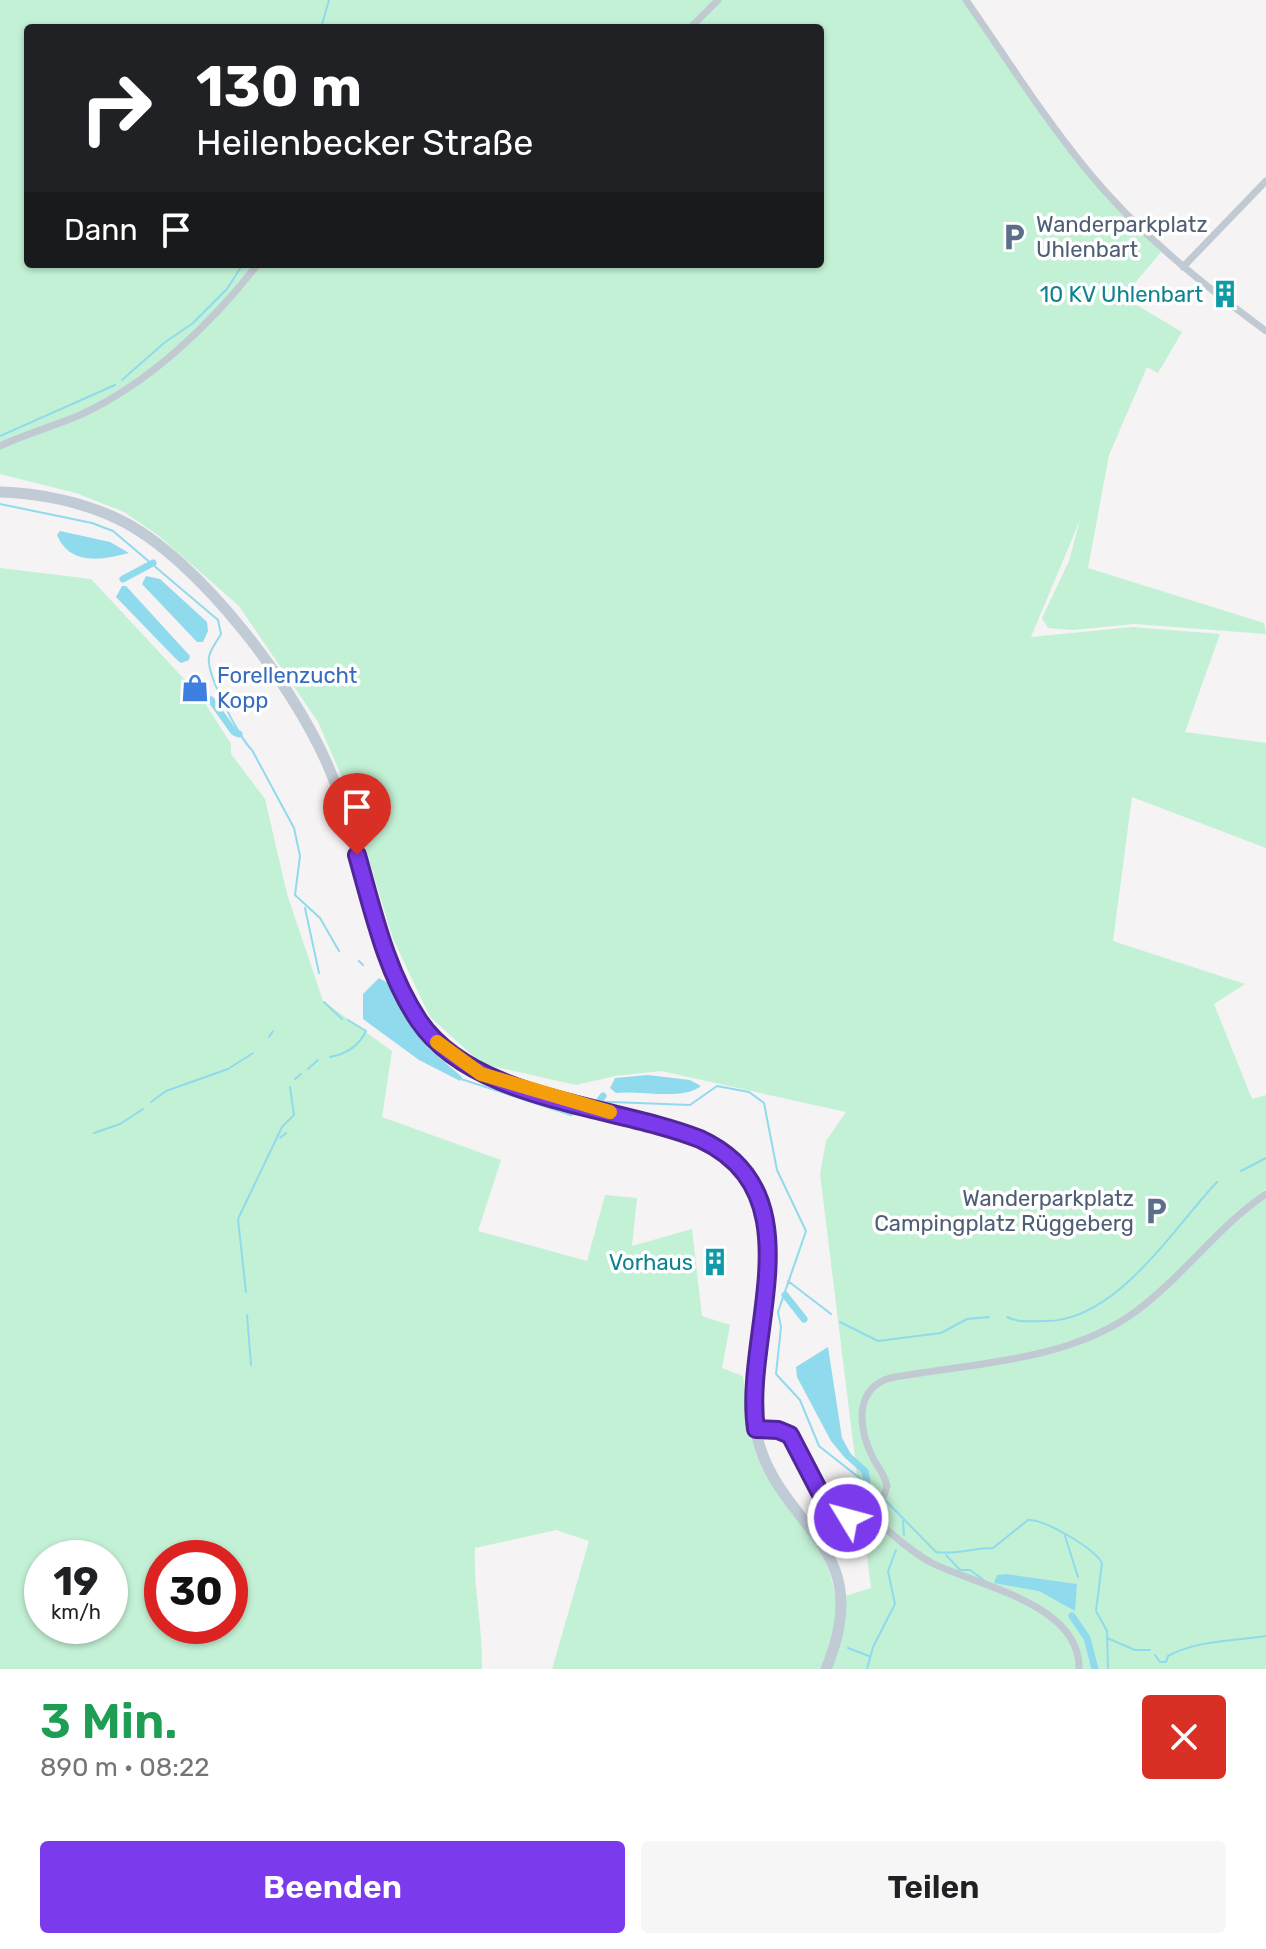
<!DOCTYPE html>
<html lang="de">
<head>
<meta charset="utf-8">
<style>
  :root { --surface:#fff; --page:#f6f6f6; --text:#202124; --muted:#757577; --accent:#7c3aed }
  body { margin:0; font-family:Rubik,sans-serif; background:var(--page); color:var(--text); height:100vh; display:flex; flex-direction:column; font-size:30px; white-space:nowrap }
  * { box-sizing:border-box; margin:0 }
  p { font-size:26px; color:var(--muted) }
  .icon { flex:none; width:44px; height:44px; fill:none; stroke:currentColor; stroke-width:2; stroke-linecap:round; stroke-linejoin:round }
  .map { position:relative; height:1669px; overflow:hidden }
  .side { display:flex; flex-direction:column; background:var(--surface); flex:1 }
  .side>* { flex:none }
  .guide { position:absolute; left:24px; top:24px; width:800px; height:244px; border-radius:8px; box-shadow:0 2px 6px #0004; background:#202124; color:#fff; overflow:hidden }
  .speed { position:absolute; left:24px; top:1540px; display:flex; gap:16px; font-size:40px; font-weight:700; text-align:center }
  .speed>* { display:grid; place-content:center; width:104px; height:104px; border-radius:50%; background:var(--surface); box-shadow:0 2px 6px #0004; line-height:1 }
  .speed small { font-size:20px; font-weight:400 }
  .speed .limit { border:12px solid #d22; background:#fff; color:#111 }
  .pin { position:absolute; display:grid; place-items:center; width:68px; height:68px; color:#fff; margin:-82px -34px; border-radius:50% 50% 50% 0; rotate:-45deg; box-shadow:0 0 8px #0007 }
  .pin .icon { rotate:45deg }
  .me { position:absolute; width:88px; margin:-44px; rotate:307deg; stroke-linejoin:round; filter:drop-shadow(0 0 6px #0008) }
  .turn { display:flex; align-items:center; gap:28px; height:168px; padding:0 40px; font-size:36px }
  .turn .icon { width:104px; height:104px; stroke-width:2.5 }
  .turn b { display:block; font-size:56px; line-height:68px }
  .then { display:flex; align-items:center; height:76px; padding:0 40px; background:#0003; gap:16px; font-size:30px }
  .round { display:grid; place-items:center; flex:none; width:84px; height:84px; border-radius:8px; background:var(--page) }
  .headline { display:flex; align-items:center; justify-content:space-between; height:136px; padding:0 40px }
  h1 { font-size:48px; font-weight:600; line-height:60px; color:#1e9e55 }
  .button { display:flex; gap:16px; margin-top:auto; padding:16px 40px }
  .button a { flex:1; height:92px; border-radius:8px; background:var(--accent); color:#fff; font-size:32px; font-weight:600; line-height:92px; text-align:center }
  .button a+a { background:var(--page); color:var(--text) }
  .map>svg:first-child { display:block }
</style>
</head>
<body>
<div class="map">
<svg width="1266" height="1669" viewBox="0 0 1266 1669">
  <rect width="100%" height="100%" fill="#f5f3f3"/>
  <!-- green -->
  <path fill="#c3f1d5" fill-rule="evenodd" d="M0,0H962L1093,181L1161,252L1123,297L1182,332L1158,373L1147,367L1109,455L1088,568L1264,623L1266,634L1134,624L1073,630L1048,628L1042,618L1069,561L1080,520L1031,637L1132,627L1220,634L1185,732L1266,743V848L1132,797L1113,941L1245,984L1214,1004L1252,1099L1266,1095V1189L1233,1215L1235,1221L1266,1198V1669H552L589,1541L556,1530L475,1548C473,1588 483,1628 482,1669H0V568L91,579L201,697L231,744V754L265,799L287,894L323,1001L392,1051L382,1117L501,1160L478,1231L587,1261L605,1195L637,1198L632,1246L692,1229L702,1316L730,1325L722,1368L743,1376C747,1407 748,1438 762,1466C789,1519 824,1531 836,1599L871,1588L820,1174L826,1141L846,1112L661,1071L615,1076L576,1085L482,1064L430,1017L393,939L349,793L318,722L239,606L159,536L124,512L76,493L0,474ZM28,28H820V264H28ZM42,1558H110V1626H42ZM162,1558H230V1626H162Z"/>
  <!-- water -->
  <path fill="#90daee" d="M60,531L110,542L129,553C102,560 70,566 57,535Z
    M146,576L160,579L207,622L208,631L203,642H197L142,584Z
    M122,586H126L190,656L189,660L181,663L176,659L116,597Z
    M379,978L390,984L427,1047L462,1077L460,1081L419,1060L363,1019V994Z
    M648,1075L690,1080L701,1086C682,1101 641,1090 616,1093L610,1088L615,1078Z
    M828,1347L842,1438L851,1454L845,1458L831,1441L797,1377L796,1367Z
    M1006,1574L1077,1584L1075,1611L1039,1591L994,1583L997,1575Z"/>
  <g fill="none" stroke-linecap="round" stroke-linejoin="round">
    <!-- stream -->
    <path stroke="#90daee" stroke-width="2" d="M321,28L329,0
      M122,380L164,343L193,323L227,289L243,264
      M0,436L115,385
      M0,504L92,523L113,531L218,620L221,634C217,641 210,650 209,657C206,675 240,739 252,750L294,828L300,856L295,895L320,918L339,951
      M305,908L319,973
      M359,961L363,965
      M324,1002L342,1019
      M269,1037L273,1031
      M330,1057C346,1054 359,1046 366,1031L348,1020
      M308,1069L318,1060
      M295,1079L301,1074
      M461,1079L571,1115L579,1110
      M585,1101L690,1105L717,1086L749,1092L764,1103L777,1170L806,1231L778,1312L781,1327L776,1374L800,1400L819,1446L881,1495
      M151,1102L166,1091L228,1069L253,1053
      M94,1133L120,1124L143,1109
      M280,1138L286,1133
      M1241,1171L1266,1158
      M788,1281L831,1314
      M246,1292L238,1219L282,1127L294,1115L290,1087
      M247,1315L251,1365
      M1007,1317C1019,1323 1030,1321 1043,1321C1116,1323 1173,1228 1217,1182
      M840,1322L878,1341L941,1333L967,1319L989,1317
      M885,1500L936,1552C951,1555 975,1548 993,1548L1028,1520C1044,1519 1094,1548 1102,1563L1096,1611L1107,1631L1108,1669
      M903,1521L904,1535
      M1065,1536L1078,1577
      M946,1555L960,1570H970L985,1581
      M1107,1638L1135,1650H1150
      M848,1648L869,1656
      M1155,1655L1160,1662H1166L1168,1656C1197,1640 1234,1641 1266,1636
      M867,1669L873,1647L895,1604L888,1571L896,1550"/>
    <!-- canal -->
    <path stroke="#90daee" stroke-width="7" d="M123,579L153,563
      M211,700L234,732L239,734
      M600,1100L603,1096
      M785,1295L804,1319
      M848,1456L865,1471L867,1482
      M1072,1616L1087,1638L1095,1669"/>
    <!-- street -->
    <path stroke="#c1cad2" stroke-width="7" d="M966,0C1005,56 1042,115 1086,169C1137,232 1201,283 1266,331
      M690,28L718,0
      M1183,267L1266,181
      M0,446C26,434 54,426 80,415C150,383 212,323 258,264
      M756,1429L778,1430L790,1435L829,1510C852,1526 881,1514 887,1486C885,1475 878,1468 873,1458C858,1428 854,1389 890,1378C971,1363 1067,1362 1135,1312C1183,1277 1217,1227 1266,1194
      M868,1514C888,1530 909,1551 932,1563C978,1586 1081,1604 1079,1669"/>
    <!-- secondary -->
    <path stroke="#c1cbd6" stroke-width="11" d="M0,492C39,493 83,502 118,519C200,558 301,694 333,778C365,857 370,951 420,1022C496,1131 688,1082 753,1187C797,1259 742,1349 755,1427C773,1530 880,1540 826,1669"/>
  </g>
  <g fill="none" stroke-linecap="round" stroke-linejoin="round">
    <defs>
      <path id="route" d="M357,855C373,911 386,972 419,1021C473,1101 614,1105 700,1139C819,1194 742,1334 756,1429L778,1430L790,1435L829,1510L848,1518"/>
    </defs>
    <!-- route casing -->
    <use href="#route" stroke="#51269a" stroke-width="20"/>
    <!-- route -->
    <use href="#route" stroke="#7c3aed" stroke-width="14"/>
    <!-- slow -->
    <path stroke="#f59e0b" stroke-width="14" d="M437,1042L481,1074L610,1112"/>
  </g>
  <!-- icons -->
  <defs>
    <symbol id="parking-bare" viewBox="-9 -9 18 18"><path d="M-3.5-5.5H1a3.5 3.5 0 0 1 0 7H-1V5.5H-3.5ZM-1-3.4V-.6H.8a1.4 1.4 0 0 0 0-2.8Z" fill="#5c6f8a" stroke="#fff" stroke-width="2.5" paint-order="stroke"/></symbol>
    <symbol id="building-bare" viewBox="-9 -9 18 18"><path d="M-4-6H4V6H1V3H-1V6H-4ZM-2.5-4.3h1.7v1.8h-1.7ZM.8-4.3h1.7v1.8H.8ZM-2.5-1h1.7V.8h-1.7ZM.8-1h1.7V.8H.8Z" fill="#0f9aa8" stroke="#fff" stroke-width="2.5" paint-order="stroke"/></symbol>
    <symbol id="shop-bare" viewBox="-9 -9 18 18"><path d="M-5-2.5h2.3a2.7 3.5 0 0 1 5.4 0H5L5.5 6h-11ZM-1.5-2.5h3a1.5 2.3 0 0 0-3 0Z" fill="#3f7fe0" stroke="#fff" stroke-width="2.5" paint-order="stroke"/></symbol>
  </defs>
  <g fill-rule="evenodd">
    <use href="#parking-bare" x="994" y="217" width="40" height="40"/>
    <use href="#building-bare" x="1205" y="274" width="40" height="40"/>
    <use href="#shop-bare" x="175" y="668" width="40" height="40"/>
    <use href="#parking-bare" x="1136" y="1191" width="40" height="40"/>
    <use href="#building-bare" x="695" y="1242" width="40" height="40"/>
  </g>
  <g text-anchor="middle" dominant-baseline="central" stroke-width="7" stroke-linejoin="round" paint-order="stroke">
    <!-- service labels -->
    <g font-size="22" fill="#4e5e75" stroke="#fff" text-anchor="start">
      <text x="1036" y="224">Wanderparkplatz<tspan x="1036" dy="25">Uhlenbart</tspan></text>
      <text x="1134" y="1198" text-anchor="end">Wanderparkplatz<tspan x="1134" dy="25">Campingplatz Rüggeberg</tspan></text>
    </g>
    <!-- culture labels -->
    <g font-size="22" fill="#0d838f" stroke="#fff" text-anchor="end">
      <text x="1203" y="294">10 KV Uhlenbart</text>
      <text x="693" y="1262">Vorhaus</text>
    </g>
    <!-- shop labels -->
    <g font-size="22" fill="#366cbe" stroke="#fff" text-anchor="start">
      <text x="217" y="675">Forellenzucht<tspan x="217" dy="25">Kopp</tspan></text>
    </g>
  </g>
</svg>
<div class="speed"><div>19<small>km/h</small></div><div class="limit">30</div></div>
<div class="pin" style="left:357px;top:855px;background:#d93025"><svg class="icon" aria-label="arrive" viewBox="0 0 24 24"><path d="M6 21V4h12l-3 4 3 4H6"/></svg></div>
<svg class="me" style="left:848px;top:1518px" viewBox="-20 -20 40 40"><circle r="17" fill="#7c3aed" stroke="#fff" stroke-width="3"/><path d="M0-11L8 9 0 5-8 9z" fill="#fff"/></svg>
<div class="guide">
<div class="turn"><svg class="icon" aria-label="right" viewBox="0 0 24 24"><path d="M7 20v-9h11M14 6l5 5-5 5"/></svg><div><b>130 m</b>Heilenbecker Straße</div></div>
<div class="then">Dann<svg class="icon" aria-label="arrive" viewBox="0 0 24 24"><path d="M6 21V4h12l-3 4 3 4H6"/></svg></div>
</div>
</div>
<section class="side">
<div class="headline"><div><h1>3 Min.</h1><p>890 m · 08:22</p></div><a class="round" style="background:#d93025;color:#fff"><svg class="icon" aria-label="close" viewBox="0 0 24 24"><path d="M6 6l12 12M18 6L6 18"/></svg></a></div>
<div class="button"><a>Beenden</a><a>Teilen</a></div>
</section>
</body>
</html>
